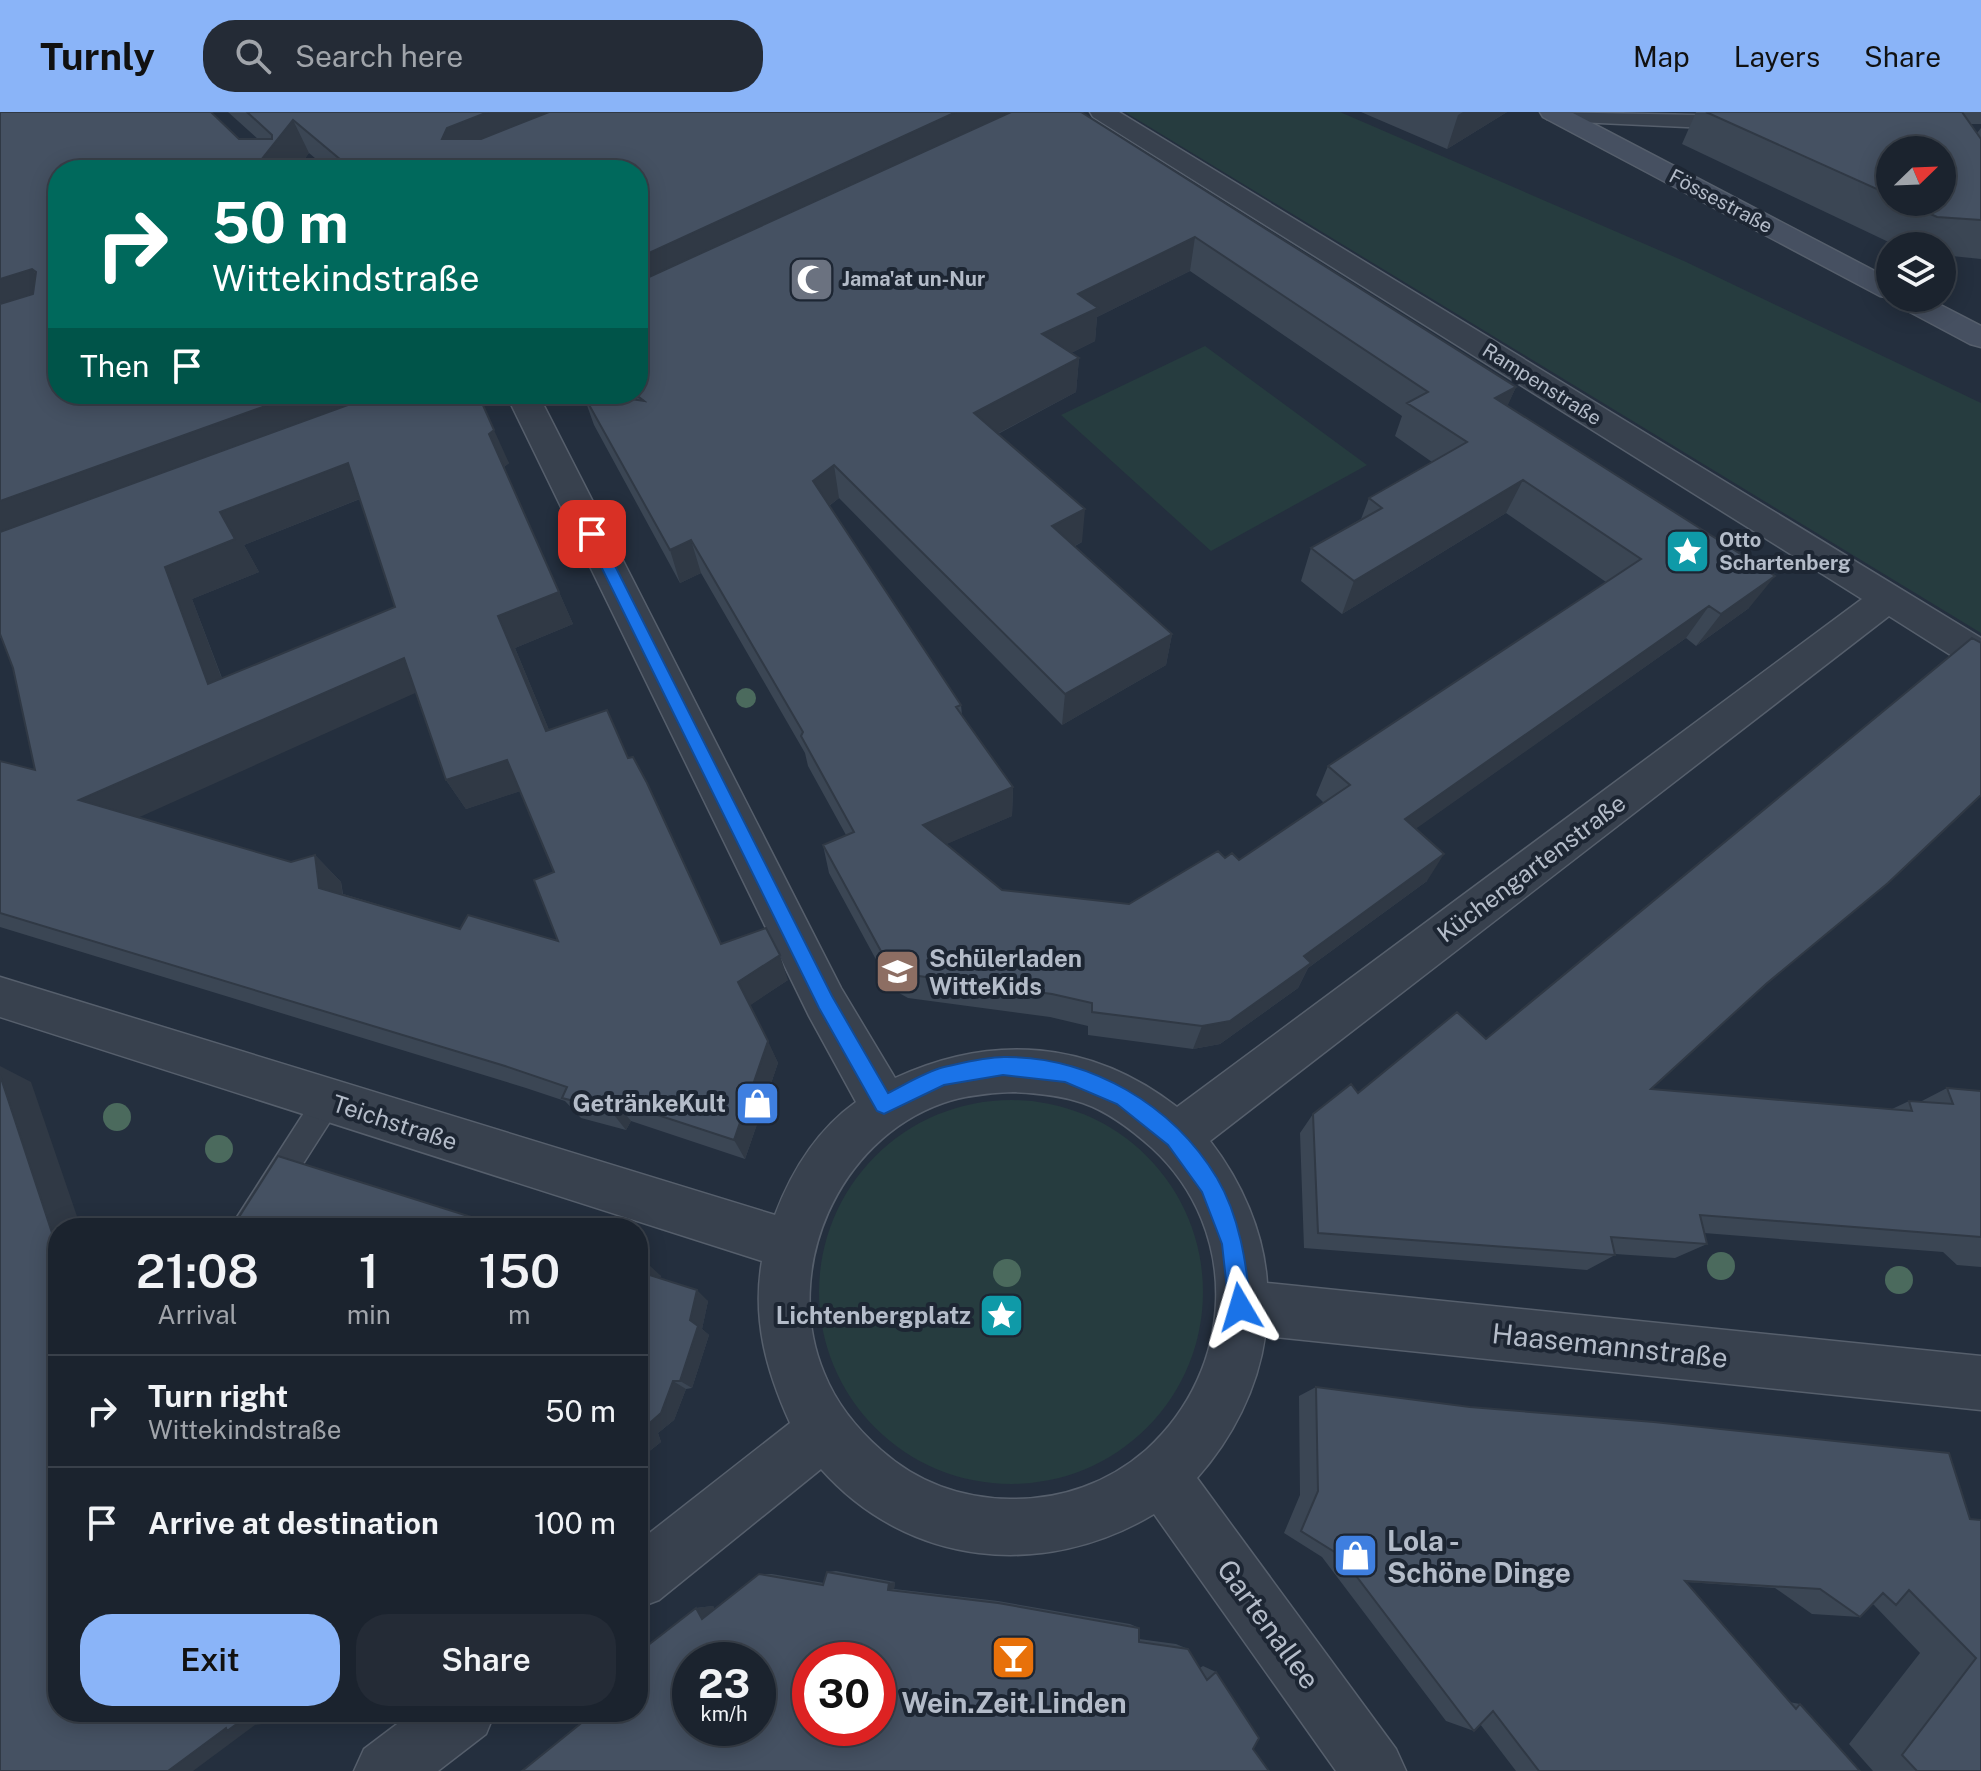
<!DOCTYPE html>
<html lang="en">
<head>
<meta charset="utf-8">
<style>
  :root { --surface:#1b232e; --page:#242b36; --text:#f1f3f6; --muted:#a0a4aa; --line:#39404a; --accent:#8ab4f8 }
  body { margin:0; font-family:"Public Sans",sans-serif; background:var(--page); color:var(--text); height:100vh; display:flex; flex-direction:column; font-size:30px; white-space:nowrap }
  * { box-sizing:border-box; margin:0 }
  p { font-size:26px; color:var(--muted) }
  .icon { flex:none; width:44px; height:44px; fill:none; stroke:currentColor; stroke-width:2; stroke-linecap:round; stroke-linejoin:round }
  .map { position:relative; flex:1; overflow:hidden }
  .side { position:absolute; left:48px; top:1106px; width:600px; height:504px; display:flex; flex-direction:column; background:var(--surface); border-radius:32px; box-shadow:0 4px 20px #0003,0 0 0 2px var(--line) }
  .side>* { flex:none }
  .banner { position:absolute; left:48px; top:48px; width:600px; height:244px; border-radius:32px; box-shadow:0 4px 20px #0003,0 0 0 2px var(--line); background:#00695c; color:#fff; overflow:hidden }
  .needle { width:52px; rotate:67deg }
  .buttons { position:absolute; left:1876px; top:24px; display:grid; gap:16px }
  .buttons a { display:grid; place-items:center; width:80px; height:80px; border-radius:50%; background:var(--surface); box-shadow:0 4px 20px #0003,0 0 0 2px var(--line); font-size:40px }
  .speed { position:absolute; left:672px; top:1530px; display:flex; gap:16px; font-size:40px; font-weight:700; text-align:center }
  .speed>* { display:grid; place-content:center; width:104px; height:104px; border-radius:50%; background:var(--surface); box-shadow:0 4px 20px #0003,0 0 0 2px var(--line); line-height:1 }
  .speed small { font-size:20px; font-weight:400 }
  .speed .limit { border:12px solid #d22; background:#fff; color:#111 }
  .pin { position:absolute; display:grid; place-items:center; width:68px; height:68px; color:#fff; margin:-34px; border-radius:16px; box-shadow:0 4px 12px #0006 }
  .me { position:absolute; width:88px; margin:-44px; rotate:353deg; stroke-linejoin:round; filter:drop-shadow(0 0 6px #0008) }
  .turn { display:flex; align-items:center; gap:28px; height:168px; padding:0 32px; font-size:36px }
  .turn .icon { width:104px; height:104px; stroke-width:2.5 }
  .turn b { display:block; font-size:56px; line-height:68px }
  .then { display:flex; align-items:center; height:76px; padding:0 32px; background:#0003; gap:16px; font-size:30px }
  .eta { display:flex; justify-content:space-evenly; align-items:center; height:136px; text-align:center }
  .eta b { font-size:48px; font-weight:600; line-height:56px }
  .button { display:flex; gap:16px; margin-top:auto; padding:16px 32px }
  .button a { flex:1; height:92px; border-radius:32px; background:var(--accent); color:#111; font-size:32px; font-weight:600; line-height:92px; text-align:center }
  .button a+a { background:var(--page); color:var(--text) }
  ul { padding:0; list-style:none }
  li { display:flex; align-items:center; gap:24px; height:112px; padding:0 32px; border-top:2px solid var(--line) }
  li div { flex:1 }
  li b { display:block; font-size:30px }
  li em { font-style:normal }
  header { display:flex; align-items:center; gap:48px; box-sizing:border-box; height:112px; padding:0 40px; background:var(--accent); color:#111 }
  header strong { font-size:38px }
  nav { display:flex; gap:44px; margin-inline-start:auto; font-size:28px }
  .search { width:560px; height:72px; background:var(--page); display:flex; align-items:center; gap:20px; box-sizing:border-box; padding:0 28px; border-radius:32px; color:var(--muted); font-size:30px }
  .map>svg:first-child { display:block }
</style>
</head>
<body>
<header>
<strong>Turnly</strong>
<div class="search"><svg class="icon" aria-label="search" viewBox="0 0 24 24"><circle cx="10" cy="10" r="6"/><path d="M15 15l6 6"/></svg>Search here</div>
<nav><a>Map</a><a>Layers</a><a>Share</a></nav>
</header>
<div class="map">
<svg width="1981" height="1659" viewBox="0 0 1981 1659">
  <rect width="100%" height="100%" fill="#242f3e"/>
  <!-- green -->
  <path fill="#263c3f" d="M1125,0H1340L1684,149L1981,291V521Z
    M1205,234L1367,353L1211,439L1061,303Z
    M819 1180a192 192 0 1 1 384 0a192 192 0 1 1-384 0Z"/>
  <g fill="none" stroke-linecap="round" stroke-linejoin="round">
    <defs>
      <path id="lane" d="M328,975L338,979L342,988L338,997L262,1116H230L318,979Z"/>
      <path id="street" d="M1090,0H1119L1981,526V558L1968,554L1889,504L1210,1029C1241,1069 1264,1120 1267,1171L1981,1244V1298L1265,1224C1258,1276 1232,1327 1197,1366L1396,1637L1406,1659H1336L1154,1402C1044,1468 908,1455 821,1357L659,1488L638,1496V1430L790,1311C766,1258 752,1207 762,1149L0,905V865L775,1103C792,1058 817,1018 856,990L809,904L506,282H538L841,876L895,966C992,921 1091,928 1177,995L1862,487L1093,5ZM1013,980C1037,981 1060,983 1083,991C1109,1000 1132,1018 1152,1036C1242,1119 1235,1258 1146,1338C1108,1371 1061,1388 1010,1387C961,1386 918,1371 881,1338C857,1317 836,1291 824,1261C781,1158 838,1028 943,991C966,983 989,981 1013,980Z
        M1545,0L1751,4L1760,6L1763,11L1760,16L1751,18L1556,9L1547,7Z
        M413,1600H495L486,1622L438,1659H354L364,1637Z"/>
      <path id="secondary" d="M1540,0H1571L1890,167V186H1927L1981,214V235L1970,232L1895,192L1891,186L1880,184L1543,5Z"/>
    </defs>
    <!-- lane casing -->
    <use href="#lane" stroke="#565f6c" stroke-width="3"/>
    <!-- street casing -->
    <use href="#street" stroke="#565f6c" stroke-width="3"/>
    <!-- secondary casing -->
    <use href="#secondary" stroke="#565f6c" stroke-width="3"/>
    <!-- lane -->
    <use href="#lane" fill="#38414e" fill-rule="evenodd"/>
    <!-- street -->
    <use href="#street" fill="#38414e" fill-rule="evenodd"/>
    <!-- secondary -->
    <use href="#secondary" fill="#465061" fill-rule="evenodd"/>
  </g>
  <!-- trees -->
  <g fill="#4b6a5d">
    <circle cx="746" cy="586" r="10"/>
    <circle cx="117" cy="1005" r="14"/>
    <circle cx="219" cy="1037" r="14"/>
    <circle cx="1721" cy="1154" r="14"/>
    <circle cx="1007" cy="1161" r="14"/>
    <circle cx="1899" cy="1168" r="14"/>
  </g>
  <!-- wall -->
  <path fill="#3b4654" fill-rule="evenodd" d="M0,0L239,27H258L228,0H1081L1516,275L1507,294L1749,496L1696,534L1686,526L1416,716L1427,769L1308,856L1298,876L1220,932L1193,937L1088,923V914L1050,905L908,886L892,877L829,761L823,733L846,723L808,654L805,641L701,461L680,471L594,313L583,282L606,283L604,282H638V58H329L309,41L296,58H58L509,351L504,355L573,512L515,536L549,618L628,646L721,832L788,868L750,893L778,951L745,1047L631,1009L626,1018L581,1006L565,989L526,976L0,815V649L35,658L13,556L1,525L0,526ZM1190,159L1402,304L1395,324L1432,350L1369,386L1361,407L1311,436L1301,469L1342,502L1506,401L1606,470L1328,654L1316,683L1324,691L1239,748L1225,746L1129,792L1002,778L946,732L1012,704L1013,675L962,603L961,593L829,394L839,386L1062,613L1166,553L1172,522L1075,434L1082,430L998,322L1076,280L1079,246L1071,241L1095,229L1097,205ZM360,387L395,495L222,566L192,487L259,460L244,433ZM416,580L446,668L466,697L520,679L554,760L558,829L460,817L343,782L341,770L315,743L291,750L138,705Z
    M1361,0H1507L1447,37Z
    M1696,0H1981V12H1970L1977,21L1981,16V147L1942,143V134H1897L1682,32ZM1890,38L1942,90H1890Z
    M1766,872L1651,977L1892,997L1909,989L1920,990L1947,976L1981,979V1155L1957,1153L1943,1140L1704,1121L1707,1132L1675,1146L1615,1142V1143L1587,1158L1304,1136L1300,1021L1313,1002L1358,981L1486,927Z
    M638,1149L661,1164L660,1166L708,1189L702,1217L709,1223L692,1276L686,1277L674,1308L658,1321L661,1330L638,1348Z
    M1316,1275L1970,1407L1981,1659H1873L1849,1632L1920,1541L1874,1493L1872,1492L1860,1505L1812,1502L1775,1476L1686,1470L1789,1590L1800,1592L1860,1659H1516L1480,1612L1474,1619L1446,1609L1322,1445L1284,1421L1300,1383L1299,1284Z
    M836,1459L895,1470L894,1477L998,1489L1130,1512L1139,1516V1527L1176,1532L1188,1537L1200,1556L1203,1554L1216,1560L1253,1637L638,1600L696,1496L713,1494L715,1497L759,1462H772L824,1471L827,1460Z"/>
  <!-- shaded-wall -->
  <path fill="#303945" d="M488,0H581L460,49L442,27L447,16Z
    M956,0H1027L638,184V146Z
    M1463,0H1507L1447,37L1458,3Z
    M293,8L309,41L296,58H253Z
    M1195,125L1190,159L1097,205L1095,229L1041,256L1042,222L1078,182Z
    M32,157L57,191L0,209V167Z
    M1079,246L1076,280L974,334V301Z
    M1516,275L1501,308L1495,286Z
    M299,282H409L0,433V389Z
    M494,318L509,351L504,355L489,322Z
    M348,351L367,384L244,433L259,460L192,487L235,602L208,572L165,455L220,400Z
    M834,353L839,386L818,402L813,369Z
    M1523,368L1506,401L1342,502L1354,469Z
    M1085,397L1082,430L1050,446L1052,414Z
    M691,428L701,461L680,471L670,438Z
    M1775,464L1749,496L1696,534L1721,502Z
    M559,480L573,512L515,536L562,649L546,619L498,504Z
    M1709,494L1686,526L1390,735L1405,707Z
    M1172,522L1166,553L1062,613L1065,582Z
    M404,546L424,577L113,717L79,688Z
    M507,648L524,678L466,697L446,668Z
    M1013,675L1012,704L926,741L923,713Z
    M1444,742L1427,769L1308,856L1298,876L1220,932L1193,937L1202,914L1304,844Z
    M315,743L341,770L345,802L319,776Z
    M780,843L788,868L749,894L738,870Z
    M768,929L778,951L745,1047L734,1028Z
    M0,954L31,970L81,1116H58V1139L0,963Z
    M615,989L631,1009L626,1018L610,998Z
    M648,1152L661,1164L657,1172L643,1161Z
    M697,1178L708,1189L702,1217L709,1223L692,1276L680,1269L690,1208Z
    M673,1269L686,1277L674,1308L658,1321L661,1330L638,1348V1332L644,1316Z
    M895,1470L894,1477L888,1478L889,1471Z
    M713,1494L719,1504L702,1507L696,1496Z
    M253,1600H278L262,1612L255,1613L193,1659H168L226,1616Z"/>
  <!-- building -->
  <path fill="#455162" stroke="#303945" stroke-width="2" fill-rule="evenodd" d="M0,0H211L239,27H272V23L247,0H488L447,16L442,27H481L549,0H956L638,146V58H353L293,8L253,58H58V282H299L0,389V192L33,182L36,160L32,157L0,167Z
    M1011,0H1081L1516,275L1495,286L1775,464L1721,502L1709,494L1405,707L1444,742L1304,844L1311,851L1230,909L1202,914L1092,900V891L1052,882L904,862L888,852L823,733L854,720L801,624L803,620L691,428L670,438L583,282H598L644,289L635,282H638V170ZM1195,125L1428,280L1407,291L1467,330L1369,386L1382,396L1311,436L1354,469L1523,368L1641,447L1328,654L1350,673L1239,748L1232,741L1225,746L1218,739L1129,792L1002,778L923,713L1013,675L956,595L961,593L813,369L834,353L1065,582L1172,522L1052,414L1085,397L974,301L1079,246L1042,222L1098,196L1078,182Z
    M1706,0H1962L1981,27V108L1937,105L1904,90H1942V38H1890V83Z
    M378,282H478L494,318L489,322L559,480L498,504L546,619L607,598L628,646L633,645L647,671L721,832L766,816L780,843L738,870L768,929L734,1028L615,989L610,998L562,986L567,975L505,954L0,801V649L35,658L13,556L0,522V420ZM348,351L395,495L208,572L165,455L235,427L220,400ZM404,546L446,668L507,648L554,760L534,768L558,829L468,803L460,817L319,776L315,743L291,750L79,688Z
    M1972,526L1981,531V683L1888,771L1766,872L1651,977L1912,999L1909,989L1953,992L1947,976L1981,979V1125L1700,1103L1707,1132L1611,1125L1615,1143L1318,1121L1313,1002L1351,972L1358,981L1457,900L1486,927Z
    M0,963L58,1139V1600H253L227,1619L226,1616L168,1659H0Z
    M278,1044L506,1116H232Z
    M638,1149L648,1152L643,1161L697,1178L690,1208L698,1214L680,1269H673L661,1301L644,1316L647,1324L638,1332Z
    M1316,1275L1470,1295L1654,1310L1949,1341L1970,1407L1981,1408V1659H1917L1902,1643L1976,1546L1909,1478L1896,1493L1883,1481L1860,1505L1820,1477L1685,1469L1796,1597L1800,1592L1860,1659H1539L1493,1599L1474,1619L1341,1444L1301,1419L1318,1379Z
    M827,1460L889,1471L888,1478L998,1491L1139,1516V1530L1188,1537L1207,1568L1216,1560L1259,1626L1253,1637L1269,1659H522L595,1600H638V1541L696,1496L702,1507L759,1462L823,1473ZM690,1548H758V1616H690ZM810,1548H878V1616H810Z"/>
  <!-- route -->
  <path fill="#1a73e8" stroke="#114b97" stroke-width="2" d="M592,417L599,422L832,884L888,981C906,972 925,960 944,955C962,951 985,945 1004,945C1090,944 1173,993 1217,1066C1240,1105 1246,1151 1251,1195L1248,1202L1240,1206L1232,1202L1229,1195L1222,1132L1202,1080L1168,1033L1117,992L1065,970L1003,963L944,973L884,1002L877,999L819,896L585,422Z"/>
  <!-- icons -->
  <defs>
    <symbol id="mosque-square" viewBox="-11 -11 22 22"><rect x="-9" y="-9" width="18" height="18" rx="4" fill="#6b7280" stroke="#1d2633"/><path d="M3.5-4.9A6 6 0 1 0 3.5 4.9A5 5 0 1 1 3.5-4.9Z" fill="#fff"/></symbol>
    <symbol id="sight-square" viewBox="-11 -11 22 22"><rect x="-9" y="-9" width="18" height="18" rx="4" fill="#0f9aa8" stroke="#1d2633"/><path d="M0-6L1.8-2.2L6-1.7L2.9 1.2L3.7 5.4L0 3.3L-3.7 5.4L-2.9 1.2L-6-1.7L-1.8-2.2Z" fill="#fff"/></symbol>
    <symbol id="school-square" viewBox="-11 -11 22 22"><rect x="-9" y="-9" width="18" height="18" rx="4" fill="#8d6e63" stroke="#1d2633"/><path d="M0-5L7-2L0 1L-7-2ZM-4 1L0 2.5L4 1V4Q0 6-4 4Z" fill="#fff"/></symbol>
    <symbol id="shop-square" viewBox="-11 -11 22 22"><rect x="-9" y="-9" width="18" height="18" rx="4" fill="#3f7fe0" stroke="#1d2633"/><path d="M-5-2.5h2.3a2.7 3.5 0 0 1 5.4 0H5L5.5 6h-11ZM-1.5-2.5h3a1.5 2.3 0 0 0-3 0Z" fill="#fff"/></symbol>
    <symbol id="bar-square" viewBox="-11 -11 22 22"><rect x="-9" y="-9" width="18" height="18" rx="4" fill="#e8710a" stroke="#1d2633"/><path d="M-6-5H6L.8 .8V4.5H3.5V6h-7V4.5H-.8V.8Z" fill="#fff"/></symbol>
  </defs>
  <g fill-rule="evenodd">
    <use href="#mosque-square" x="786" y="142" width="51" height="51"/>
    <use href="#sight-square" x="1662" y="414" width="51" height="51"/>
    <use href="#school-square" x="872" y="834" width="51" height="51"/>
    <use href="#shop-square" x="732" y="966" width="51" height="51"/>
    <use href="#sight-square" x="976" y="1178" width="51" height="51"/>
    <use href="#shop-square" x="1330" y="1418" width="51" height="51"/>
    <use href="#bar-square" x="988" y="1520" width="51" height="51"/>
  </g>
  <g text-anchor="middle" dominant-baseline="central" stroke-width="8" stroke-linejoin="round" paint-order="stroke">
    <!-- far-street labels -->
    <g font-size="20" fill="#b4bcc9" stroke="#1d2633">
      <text transform="translate(1721 89) rotate(28)">Fössestraße</text>
      <text transform="translate(1542 272) rotate(32)">Rampenstraße</text>
    </g>
    <!-- far-poi labels -->
    <g font-size="20" font-weight="bold" fill="#b4bcc9" stroke="#1d2633" text-anchor="start">
      <text x="842" y="167">Jama'at un-Nur</text>
      <text x="1719" y="428">Otto<tspan x="1719" dy="23">Schartenberg</tspan></text>
    </g>
    <!-- street labels -->
    <g font-size="24" fill="#b4bcc9" stroke="#1d2633">
      <text transform="translate(1531 756) rotate(-37)">Küchengartenstraße</text>
      <text transform="translate(395 1010) rotate(18)">Teichstraße</text>
    </g>
    <!-- poi labels -->
    <g font-size="24" font-weight="bold" fill="#b4bcc9" stroke="#1d2633" text-anchor="end">
      <text x="929" y="846" text-anchor="start">Schülerladen<tspan x="929" dy="28">WitteKids</tspan></text>
      <text x="726" y="991">GetränkeKult</text>
      <text x="971" y="1203">Lichtenbergplatz</text>
    </g>
    <!-- near-street labels -->
    <g font-size="28" fill="#b4bcc9" stroke="#1d2633">
      <text transform="translate(1610 1233) rotate(6)">Haasemannstraße</text>
      <text transform="translate(1269 1512) rotate(54)">Gartenallee</text>
    </g>
    <!-- near-poi labels -->
    <g font-size="28" font-weight="bold" fill="#b4bcc9" stroke="#1d2633" text-anchor="start">
      <text x="1387" y="1428">Lola -<tspan x="1387" dy="32">Schöne Dinge</tspan></text>
      <text x="1014" y="1590" text-anchor="middle">Wein.Zeit.Linden</text>
    </g>
  </g>
</svg>
<div class="buttons">
<a><svg class="needle" viewBox="-14 -14 28 28"><path d="M0-13l5 13h-10z" fill="#e53935"/><path d="M0 13l5-13h-10z" fill="#a0a4aa"/></svg></a>
<a><svg class="icon" aria-label="layers" viewBox="0 0 24 24"><path d="M12 4l9 5-9 5-9-5zM3 14l9 5 9-5"/></svg></a>
</div>
<div class="speed"><div>23<small>km/h</small></div><div class="limit">30</div></div>
<div class="pin" style="left:592px;top:422px;background:#d93025"><svg class="icon" aria-label="arrive" viewBox="0 0 24 24"><path d="M6 21V4h12l-3 4 3 4H6"/></svg></div>
<svg class="me" style="left:1240px;top:1195px" viewBox="-20 -20 40 40"><path d="M0-17L14 15 0 8-14 15z" fill="#1a73e8" stroke="#fff" stroke-width="4"/></svg>
<div class="banner">
<div class="turn"><svg class="icon" aria-label="right" viewBox="0 0 24 24"><path d="M7 20v-9h11M14 6l5 5-5 5"/></svg><div><b>50 m</b>Wittekindstraße</div></div>
<div class="then">Then<svg class="icon" aria-label="arrive" viewBox="0 0 24 24"><path d="M6 21V4h12l-3 4 3 4H6"/></svg></div>
</div>
<section class="side">
<div class="eta">
<div><b>21:08</b><p>Arrival</p></div>
<div><b>1</b><p>min</p></div>
<div><b>150</b><p>m</p></div>
</div>
<ul>
<li><svg class="icon" aria-label="right" viewBox="0 0 24 24"><path d="M7 20v-9h11M14 6l5 5-5 5"/></svg><div><b>Turn right</b><p>Wittekindstraße</p></div><em>50 m</em></li>
<li><svg class="icon" aria-label="arrive" viewBox="0 0 24 24"><path d="M6 21V4h12l-3 4 3 4H6"/></svg><div><b>Arrive at destination</b></div><em>100 m</em></li>
</ul>
<div class="button"><a>Exit</a><a>Share</a></div>
</section>
</div>
</body>
</html>
